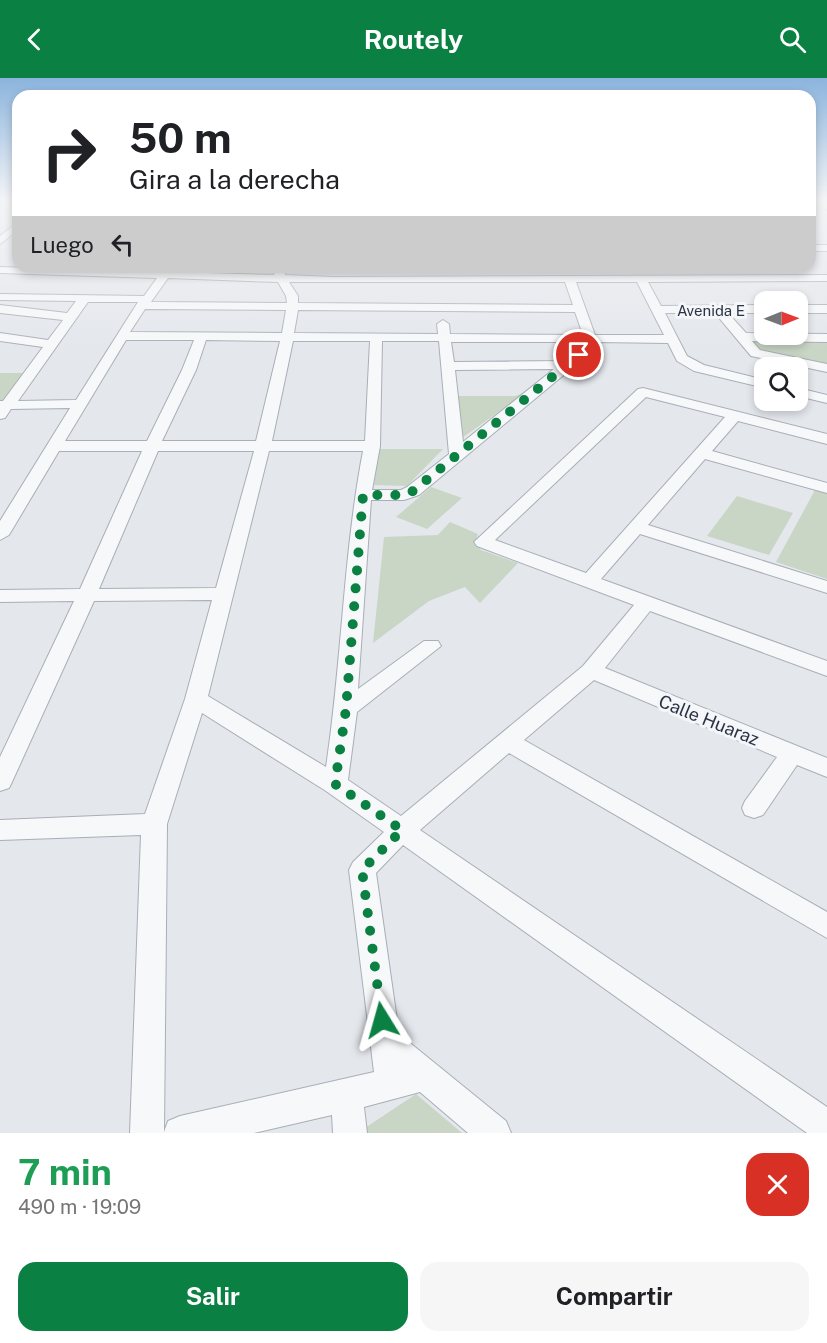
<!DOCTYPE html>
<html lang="es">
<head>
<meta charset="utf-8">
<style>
  :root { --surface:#fff; --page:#f6f6f6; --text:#202124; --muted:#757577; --accent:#0b8043 }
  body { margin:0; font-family:"Public Sans",sans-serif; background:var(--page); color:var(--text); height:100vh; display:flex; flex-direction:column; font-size:22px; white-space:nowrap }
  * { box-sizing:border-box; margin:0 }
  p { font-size:20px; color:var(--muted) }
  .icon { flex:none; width:33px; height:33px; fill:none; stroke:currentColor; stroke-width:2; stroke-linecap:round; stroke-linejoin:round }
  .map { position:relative; height:1055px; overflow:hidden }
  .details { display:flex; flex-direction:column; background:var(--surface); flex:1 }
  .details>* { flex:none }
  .top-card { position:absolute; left:12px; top:12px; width:804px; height:183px; border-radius:18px; box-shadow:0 3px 9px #0003; background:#fff; color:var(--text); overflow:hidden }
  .needle { width:39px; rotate:89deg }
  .buttons { position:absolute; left:754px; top:213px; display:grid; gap:12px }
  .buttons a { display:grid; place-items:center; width:54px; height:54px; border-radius:12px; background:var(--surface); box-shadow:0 3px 9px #0003; font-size:30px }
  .pin { position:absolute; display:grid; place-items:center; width:51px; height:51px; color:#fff; margin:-26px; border:3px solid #fff; border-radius:50%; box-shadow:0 2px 6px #0007 }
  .me { position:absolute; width:66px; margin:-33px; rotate:352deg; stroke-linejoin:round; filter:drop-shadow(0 0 4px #0008) }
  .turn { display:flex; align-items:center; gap:21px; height:126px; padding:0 18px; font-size:27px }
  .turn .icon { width:78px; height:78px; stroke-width:2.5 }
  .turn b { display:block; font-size:42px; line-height:51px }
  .then { display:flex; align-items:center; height:57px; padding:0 18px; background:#0003; gap:12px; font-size:22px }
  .round { display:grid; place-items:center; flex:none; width:63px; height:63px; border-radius:18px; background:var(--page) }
  .head { display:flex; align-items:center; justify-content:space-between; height:102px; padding:0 18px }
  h1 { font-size:36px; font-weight:700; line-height:45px; color:#1e9e55 }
  .cta { display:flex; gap:12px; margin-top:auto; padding:12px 18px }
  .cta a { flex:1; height:69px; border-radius:18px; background:var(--accent); color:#fff; font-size:24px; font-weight:700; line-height:69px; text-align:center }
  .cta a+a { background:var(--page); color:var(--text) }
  header { display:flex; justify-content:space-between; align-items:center; height:78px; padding:0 18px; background:var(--accent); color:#fff; font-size:27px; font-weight:700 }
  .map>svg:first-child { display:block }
</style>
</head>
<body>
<header><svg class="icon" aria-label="back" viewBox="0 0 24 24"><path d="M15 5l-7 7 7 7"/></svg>Routely<svg class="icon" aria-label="search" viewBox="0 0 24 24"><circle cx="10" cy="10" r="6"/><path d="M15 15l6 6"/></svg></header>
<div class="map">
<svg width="827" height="1055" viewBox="0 0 827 1055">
  <rect width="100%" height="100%" fill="#e4e7ec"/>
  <!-- green -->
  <path fill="#c9d6c5" d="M749,261L827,262V287C803,282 764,282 749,261Z
    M0,295H26L5,324H0Z
    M527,314L459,362L457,318H515Z
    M379,371H443L407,408L374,407Z
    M431,409L462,420L427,451L396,439Z
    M816,410L827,413V501L776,484Z
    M737,418L793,435L769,477L707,458Z
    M450,444L478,456L475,465L481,472L518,485L480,525L465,509L429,523L373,565L384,459L438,457Z
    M416,1016L462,1055H362V1052Z"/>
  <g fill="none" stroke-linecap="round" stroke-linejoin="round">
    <defs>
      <path id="minor" d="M0,123H5L0,127Z
        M817,123H827V132Z
        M18,144V152L0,166V158Z
        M810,167H827V173H810Z
        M0,189L162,194L166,189H174L173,194L274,197L275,189H285V197L333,199L827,197V203L648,204L661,228L765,227V235H728L746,255L827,256V264L752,263L760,272L827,286V294L751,278L715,235H665L687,278L704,287L765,302V310L694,293L677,283L668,265L598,264L595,271L419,417L404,422H371L358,611L424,563H438L441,568L357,634L348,702L401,738L583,588L634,527L477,468L474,464L638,311L643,310L827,356V366L738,343L712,373L827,405V415L705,381L648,447L827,503V515L640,456L601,501L827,583V598L650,533L605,590L827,680V699L797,687L763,737L754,740L745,737L742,730L745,723L777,679L594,602L524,662L827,834V860L509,675L420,752L827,1029V1055H807L403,767L376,795L399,956L506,1043L511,1055H468L420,1014L364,1029L367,1055H333L332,1037L254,1055H130L141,757L0,762V742L145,736L185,621L212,522L94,523L12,704L9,710L0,713V679L74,523L0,524V512L80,511L142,373H59L9,457L0,462V443L70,330L11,331L5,340L0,341V323H3L43,269L0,263V255L48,262L63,242L0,235V227L67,235L76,223L0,222V216L144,218L157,200L0,195ZM168,200L278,204L286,218L287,225L151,224ZM289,204H565L573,227L298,225V218ZM576,204H637L664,257H595ZM88,224H138L76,322L18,323ZM145,231L286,232L282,255L130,254ZM298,232L575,234L583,257L450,256L449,246L443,242L437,246L438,256L294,255ZM126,262H194L182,292L147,363H65ZM206,262L280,263L256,363H162L196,292ZM293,263H370L365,363H272ZM382,263H439L449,376L407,409L401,412H372L380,368ZM451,264H585L586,265L564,283L454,284ZM554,291L463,364L455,292ZM646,319L725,339L586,495L495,462ZM158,373H254L216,510L99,511ZM269,373H363C343,477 342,584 326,689L208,618ZM202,635L326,713L384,754L353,784L349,792L374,994L180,1038L168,1043L164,1054L167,746Z
        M798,227H827V235H798Z
        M798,310L827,317V325L798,318Z"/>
    </defs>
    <!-- minor casing -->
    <use href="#minor" stroke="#a9aeb7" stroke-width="2"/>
    <!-- minor -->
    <use href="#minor" fill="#f7f8fa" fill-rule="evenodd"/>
  </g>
  <!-- wall -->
  <path fill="#a1a5ae" d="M352,189H384L383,191L352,190Z"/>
  <!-- sky -->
  <linearGradient id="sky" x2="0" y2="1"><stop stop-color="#8bb4dd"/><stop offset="0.45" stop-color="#f3f4f6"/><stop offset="1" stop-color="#f3f4f6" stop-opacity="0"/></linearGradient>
  <rect width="827" height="271" fill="url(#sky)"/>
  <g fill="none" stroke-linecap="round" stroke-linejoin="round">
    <!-- route -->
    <path stroke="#0b8043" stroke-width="10" stroke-dasharray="0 18" d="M382,942L362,792L402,752L335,706L346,631L363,417H404L413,413L579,277"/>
  </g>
  <g text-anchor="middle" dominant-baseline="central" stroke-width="6" stroke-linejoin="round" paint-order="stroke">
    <!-- far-street labels -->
    <g font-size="15" fill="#2b3445" stroke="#f4f6f9">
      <text x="711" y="232">Avenida E</text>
    </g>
    <!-- street labels -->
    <g font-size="18" fill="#2b3445" stroke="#f4f6f9">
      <text transform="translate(709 642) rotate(22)">Calle Huaraz</text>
    </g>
  </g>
</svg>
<div class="buttons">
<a><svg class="needle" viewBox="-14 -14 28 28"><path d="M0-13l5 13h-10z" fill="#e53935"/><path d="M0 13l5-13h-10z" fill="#757577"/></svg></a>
<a><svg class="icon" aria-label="search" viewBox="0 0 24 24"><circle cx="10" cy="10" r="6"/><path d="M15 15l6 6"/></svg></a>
</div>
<div class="pin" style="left:579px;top:277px;background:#d93025"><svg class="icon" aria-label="arrive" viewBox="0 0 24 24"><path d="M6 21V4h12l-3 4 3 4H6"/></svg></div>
<svg class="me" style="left:382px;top:942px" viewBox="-20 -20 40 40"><path d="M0-17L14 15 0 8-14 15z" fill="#0b8043" stroke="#fff" stroke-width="4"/></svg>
<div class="top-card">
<div class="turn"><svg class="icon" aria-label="right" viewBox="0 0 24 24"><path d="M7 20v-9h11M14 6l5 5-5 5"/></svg><div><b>50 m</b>Gira a la derecha</div></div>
<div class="then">Luego<svg class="icon" aria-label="left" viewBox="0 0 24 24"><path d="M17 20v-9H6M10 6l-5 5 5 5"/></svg></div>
</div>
</div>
<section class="details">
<div class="head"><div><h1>7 min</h1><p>490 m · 19:09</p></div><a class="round" style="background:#d93025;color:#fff"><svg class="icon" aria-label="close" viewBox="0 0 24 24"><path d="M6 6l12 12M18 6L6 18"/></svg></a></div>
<div class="cta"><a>Salir</a><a>Compartir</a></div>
</section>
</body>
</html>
